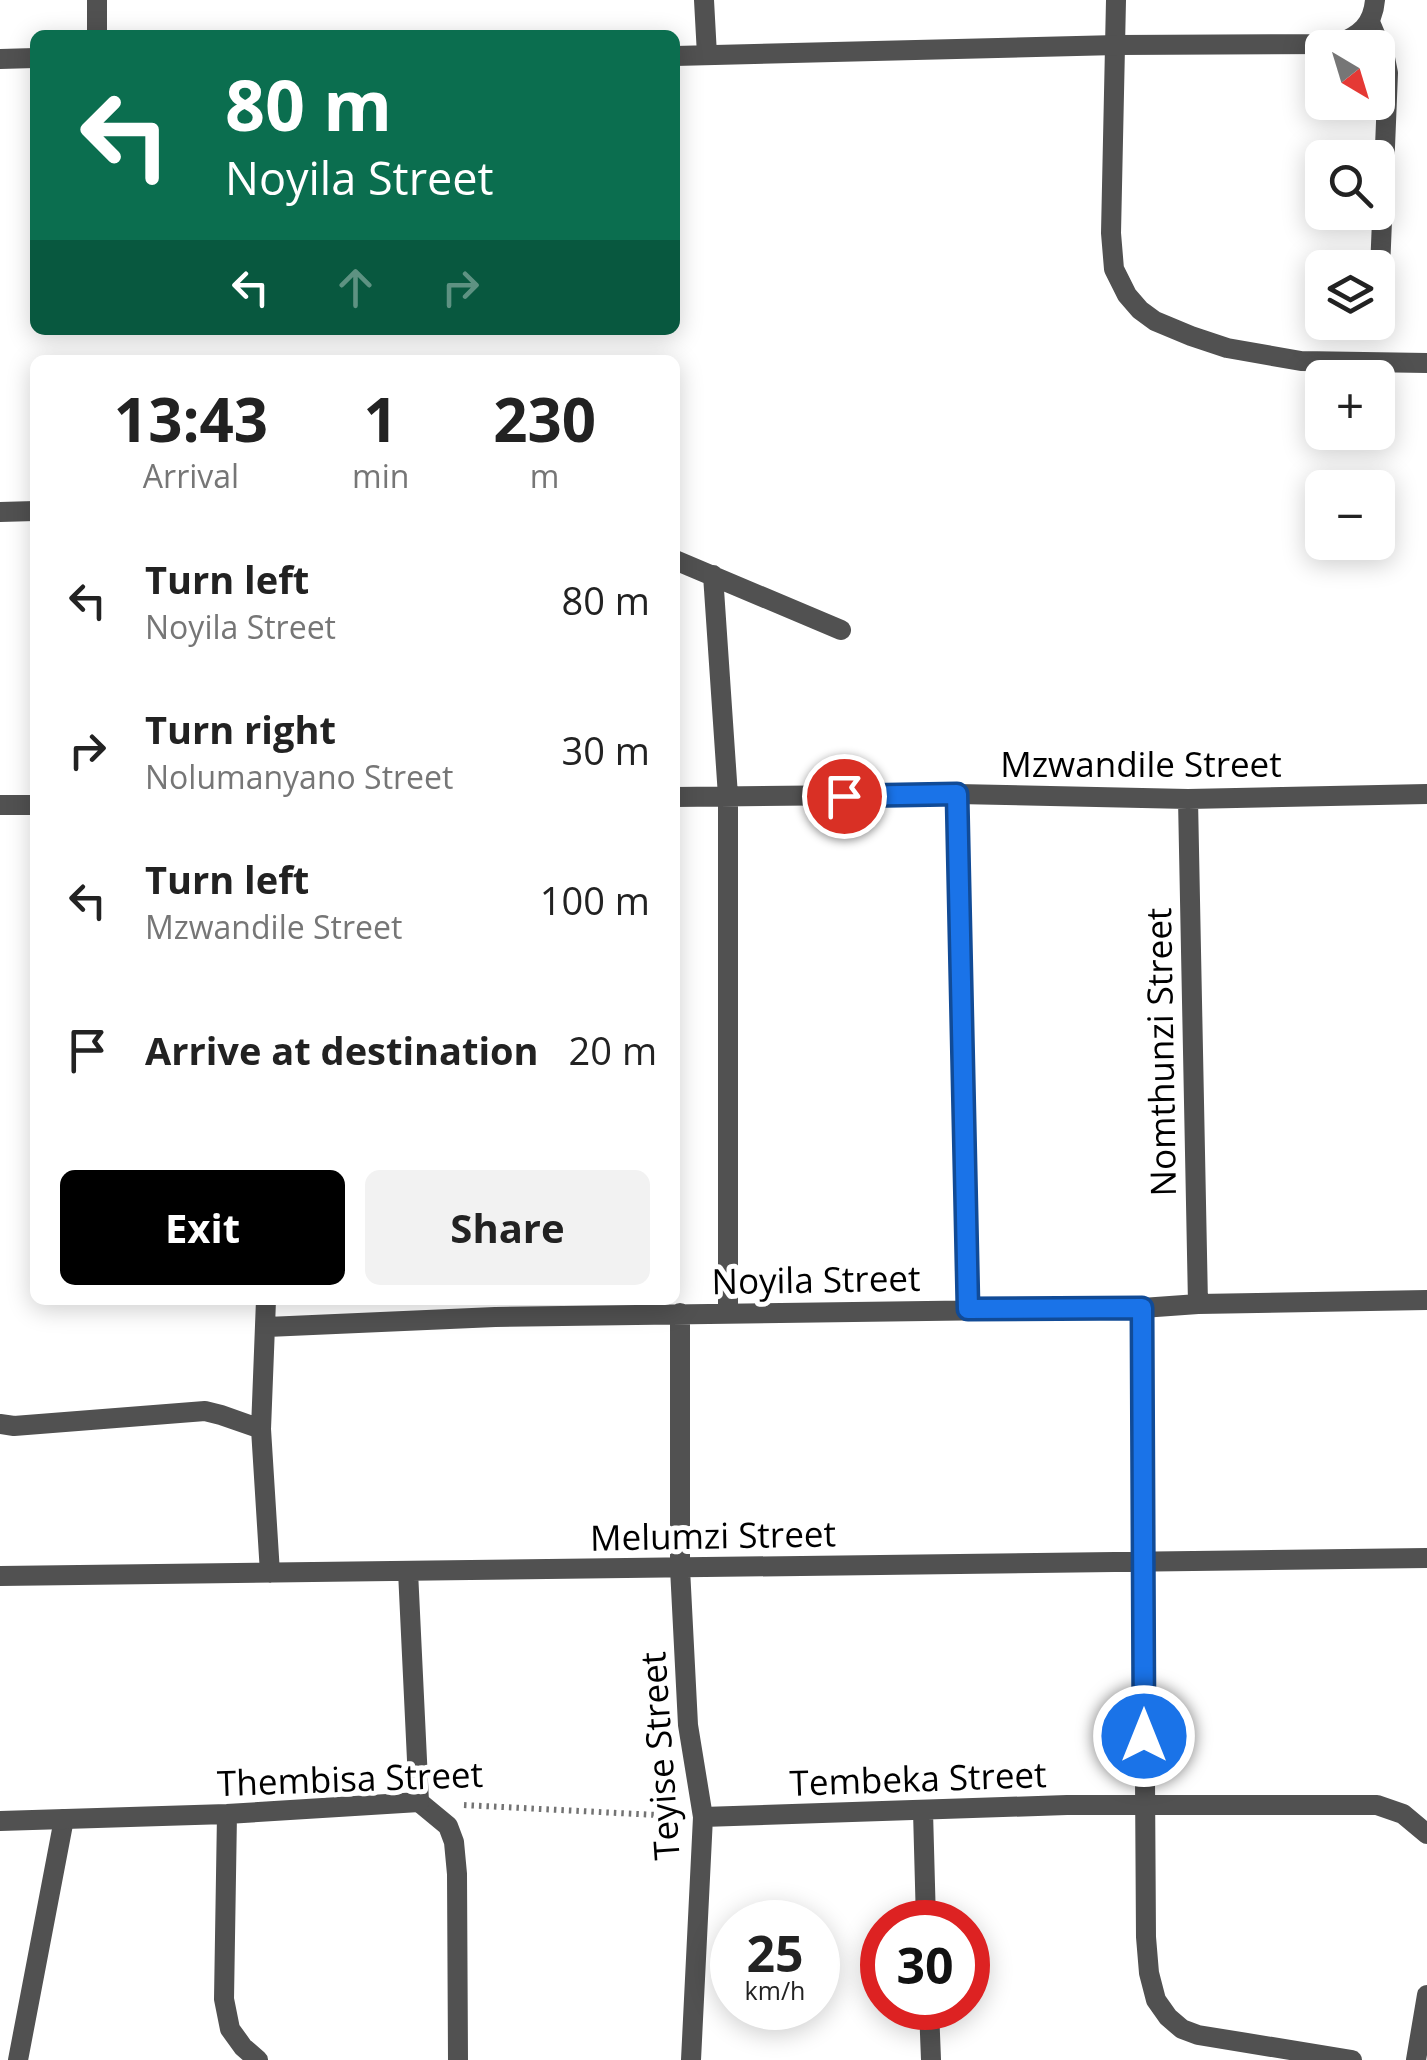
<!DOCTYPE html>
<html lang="en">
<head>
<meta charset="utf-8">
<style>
  :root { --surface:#fff; --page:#f2f2f2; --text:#222; --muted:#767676; --accent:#000 }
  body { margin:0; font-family:"Open Sans",sans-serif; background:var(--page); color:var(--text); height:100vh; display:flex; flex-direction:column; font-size:38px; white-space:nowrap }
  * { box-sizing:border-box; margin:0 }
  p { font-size:32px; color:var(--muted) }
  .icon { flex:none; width:55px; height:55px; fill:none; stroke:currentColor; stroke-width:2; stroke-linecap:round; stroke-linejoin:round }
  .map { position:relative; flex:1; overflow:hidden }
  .side { position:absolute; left:30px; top:355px; width:650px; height:950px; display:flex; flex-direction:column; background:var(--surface); border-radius:15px; box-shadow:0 5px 25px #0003 }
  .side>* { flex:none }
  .banner { position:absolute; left:30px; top:30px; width:650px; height:305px; border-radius:15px; box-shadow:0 5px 25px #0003; background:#0b6e4f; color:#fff; overflow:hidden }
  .needle { width:65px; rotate:142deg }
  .tools { position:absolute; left:1305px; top:30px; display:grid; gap:20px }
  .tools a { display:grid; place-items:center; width:90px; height:90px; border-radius:15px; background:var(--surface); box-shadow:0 5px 25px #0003; font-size:50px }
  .speed { position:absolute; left:710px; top:1900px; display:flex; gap:20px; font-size:50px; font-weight:700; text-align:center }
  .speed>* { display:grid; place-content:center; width:130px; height:130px; border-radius:50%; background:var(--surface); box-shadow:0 5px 25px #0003; line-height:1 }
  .speed small { font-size:25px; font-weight:400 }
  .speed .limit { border:15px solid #d22; background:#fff; color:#111 }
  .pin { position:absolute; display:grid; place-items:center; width:85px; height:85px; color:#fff; margin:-42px; border:5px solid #fff; border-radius:50%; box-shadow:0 2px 10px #0007 }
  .me { position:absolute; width:110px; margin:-55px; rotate:0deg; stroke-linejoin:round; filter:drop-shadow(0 0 8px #0008) }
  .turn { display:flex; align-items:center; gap:35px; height:210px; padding:0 30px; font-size:45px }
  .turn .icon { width:130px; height:130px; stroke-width:2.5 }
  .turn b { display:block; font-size:70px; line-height:85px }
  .lanes { display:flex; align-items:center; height:95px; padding:0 30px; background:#0003; justify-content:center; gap:50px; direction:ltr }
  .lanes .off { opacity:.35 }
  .eta { display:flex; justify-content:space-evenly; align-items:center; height:170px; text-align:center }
  .eta b { font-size:60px; font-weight:700; line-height:70px }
  .action { display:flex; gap:20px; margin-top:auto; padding:20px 30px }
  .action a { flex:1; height:115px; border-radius:15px; background:var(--accent); color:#fff; font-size:40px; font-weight:700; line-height:115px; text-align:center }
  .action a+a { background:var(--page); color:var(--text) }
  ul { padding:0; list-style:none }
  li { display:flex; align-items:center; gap:30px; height:150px; padding:0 30px }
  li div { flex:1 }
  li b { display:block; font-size:38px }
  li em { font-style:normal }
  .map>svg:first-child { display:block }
</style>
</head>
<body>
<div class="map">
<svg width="1427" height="2060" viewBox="0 0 1427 2060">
  <rect width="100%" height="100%" fill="#fff"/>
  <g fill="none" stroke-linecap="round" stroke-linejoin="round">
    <!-- path -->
    <path stroke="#737373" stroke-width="6" stroke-dasharray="2.5 5" stroke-linecap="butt" d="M464,1805L676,1816"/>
    <!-- service -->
    <path stroke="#515151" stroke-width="20" d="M97,0V35
      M1116,0L1111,233L1114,269L1127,295L1140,310L1155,321L1191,336L1227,348L1301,361L1427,363
      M1370,22L1385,58L1388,73L1378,319
      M419,1802L448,1826L454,1842L457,1874L458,2060
      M18,2060L64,1819"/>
    <!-- minor -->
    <path stroke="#515151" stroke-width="20" d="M704,0L707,55
      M675,56L1117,45L1338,44C1360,35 1373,25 1375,0
      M0,59L35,58
      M0,512L35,511
      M675,560L841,630
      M713,575L728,796V1312
      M957,794L968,1309
      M675,797L957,794L1188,799L1427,794
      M1188,799L1198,1304
      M0,805H35
      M266,1300L261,1429L270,1573
      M1142,1308L1146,1937L1149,1973L1156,2000L1168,2017L1182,2029L1198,2035L1352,2060
      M680,1313V1568L688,1725L703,1817L691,2060
      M267,1327L495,1317L1142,1308L1198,1304L1427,1300
      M0,1424L14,1426L205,1411L221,1415L261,1429
      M0,1576L1427,1558
      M923,1811L926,1922
      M227,1814L224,1999L230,2029L243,2047L258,2060
      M703,1817L1067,1805H1377L1403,1814L1427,1834
      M0,1821L227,1814L419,1802L408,1571
      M929,2008L931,2060
      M1416,2060L1427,1995"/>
  </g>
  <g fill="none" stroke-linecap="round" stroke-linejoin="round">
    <defs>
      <path id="route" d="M844,796L957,794L968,1309L1142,1308L1144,1736"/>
    </defs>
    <!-- route casing -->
    <use href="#route" stroke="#114b97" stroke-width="25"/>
    <!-- route -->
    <use href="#route" stroke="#1a73e8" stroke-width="18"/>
  </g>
  <g text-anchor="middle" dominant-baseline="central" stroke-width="10" stroke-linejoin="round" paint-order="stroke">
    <!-- street labels -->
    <g font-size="35" fill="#000" stroke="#fff">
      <text x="1141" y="763">Mzwandile Street</text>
      <text transform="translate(1160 1052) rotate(-91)">Nomthunzi Street</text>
      <text transform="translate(816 1279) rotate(-1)">Noyila Street</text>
      <text transform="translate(713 1535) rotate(-1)">Melumzi Street</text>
      <text transform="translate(659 1756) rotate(-94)">Teyise Street</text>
      <text transform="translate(350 1778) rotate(-2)">Thembisa Street</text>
      <text transform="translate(918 1778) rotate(-2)">Tembeka Street</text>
    </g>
  </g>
</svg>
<div class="tools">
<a><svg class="needle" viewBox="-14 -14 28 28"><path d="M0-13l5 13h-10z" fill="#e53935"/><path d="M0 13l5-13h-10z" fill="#767676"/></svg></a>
<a><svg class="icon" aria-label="search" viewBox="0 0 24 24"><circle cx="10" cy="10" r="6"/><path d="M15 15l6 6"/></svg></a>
<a><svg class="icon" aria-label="layers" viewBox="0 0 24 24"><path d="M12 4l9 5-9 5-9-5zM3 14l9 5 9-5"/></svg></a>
<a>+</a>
<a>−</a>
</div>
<div class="speed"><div>25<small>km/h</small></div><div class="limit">30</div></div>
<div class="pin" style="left:844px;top:796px;background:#d93025"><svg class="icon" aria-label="arrive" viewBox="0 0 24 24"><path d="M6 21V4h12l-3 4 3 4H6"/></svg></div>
<svg class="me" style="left:1144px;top:1736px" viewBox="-20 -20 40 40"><circle r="17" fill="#1a73e8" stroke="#fff" stroke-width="3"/><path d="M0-11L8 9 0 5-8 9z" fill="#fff"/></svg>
<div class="banner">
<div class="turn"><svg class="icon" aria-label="left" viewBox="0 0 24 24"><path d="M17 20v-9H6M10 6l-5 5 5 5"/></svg><div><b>80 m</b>Noyila Street</div></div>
<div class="lanes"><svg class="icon" aria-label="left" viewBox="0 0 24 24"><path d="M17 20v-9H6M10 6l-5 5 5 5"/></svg><svg class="icon off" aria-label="ahead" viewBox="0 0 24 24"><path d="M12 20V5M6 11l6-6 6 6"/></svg><svg class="icon off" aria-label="right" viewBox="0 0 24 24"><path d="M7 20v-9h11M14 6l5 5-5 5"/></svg></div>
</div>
<section class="side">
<div class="eta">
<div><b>13:43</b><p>Arrival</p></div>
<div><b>1</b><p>min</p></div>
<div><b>230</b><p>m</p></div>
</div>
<ul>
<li><svg class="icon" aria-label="left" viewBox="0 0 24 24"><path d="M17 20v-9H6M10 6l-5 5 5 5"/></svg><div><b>Turn left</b><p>Noyila Street</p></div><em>80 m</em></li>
<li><svg class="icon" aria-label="right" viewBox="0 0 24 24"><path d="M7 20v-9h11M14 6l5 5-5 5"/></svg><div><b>Turn right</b><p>Nolumanyano Street</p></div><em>30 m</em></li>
<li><svg class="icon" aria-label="left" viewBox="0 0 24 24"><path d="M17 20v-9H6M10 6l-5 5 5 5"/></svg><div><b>Turn left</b><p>Mzwandile Street</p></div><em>100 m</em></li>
<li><svg class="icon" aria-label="arrive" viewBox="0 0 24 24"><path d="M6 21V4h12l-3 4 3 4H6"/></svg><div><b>Arrive at destination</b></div><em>20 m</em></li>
</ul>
<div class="action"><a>Exit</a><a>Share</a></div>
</section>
</div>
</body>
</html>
